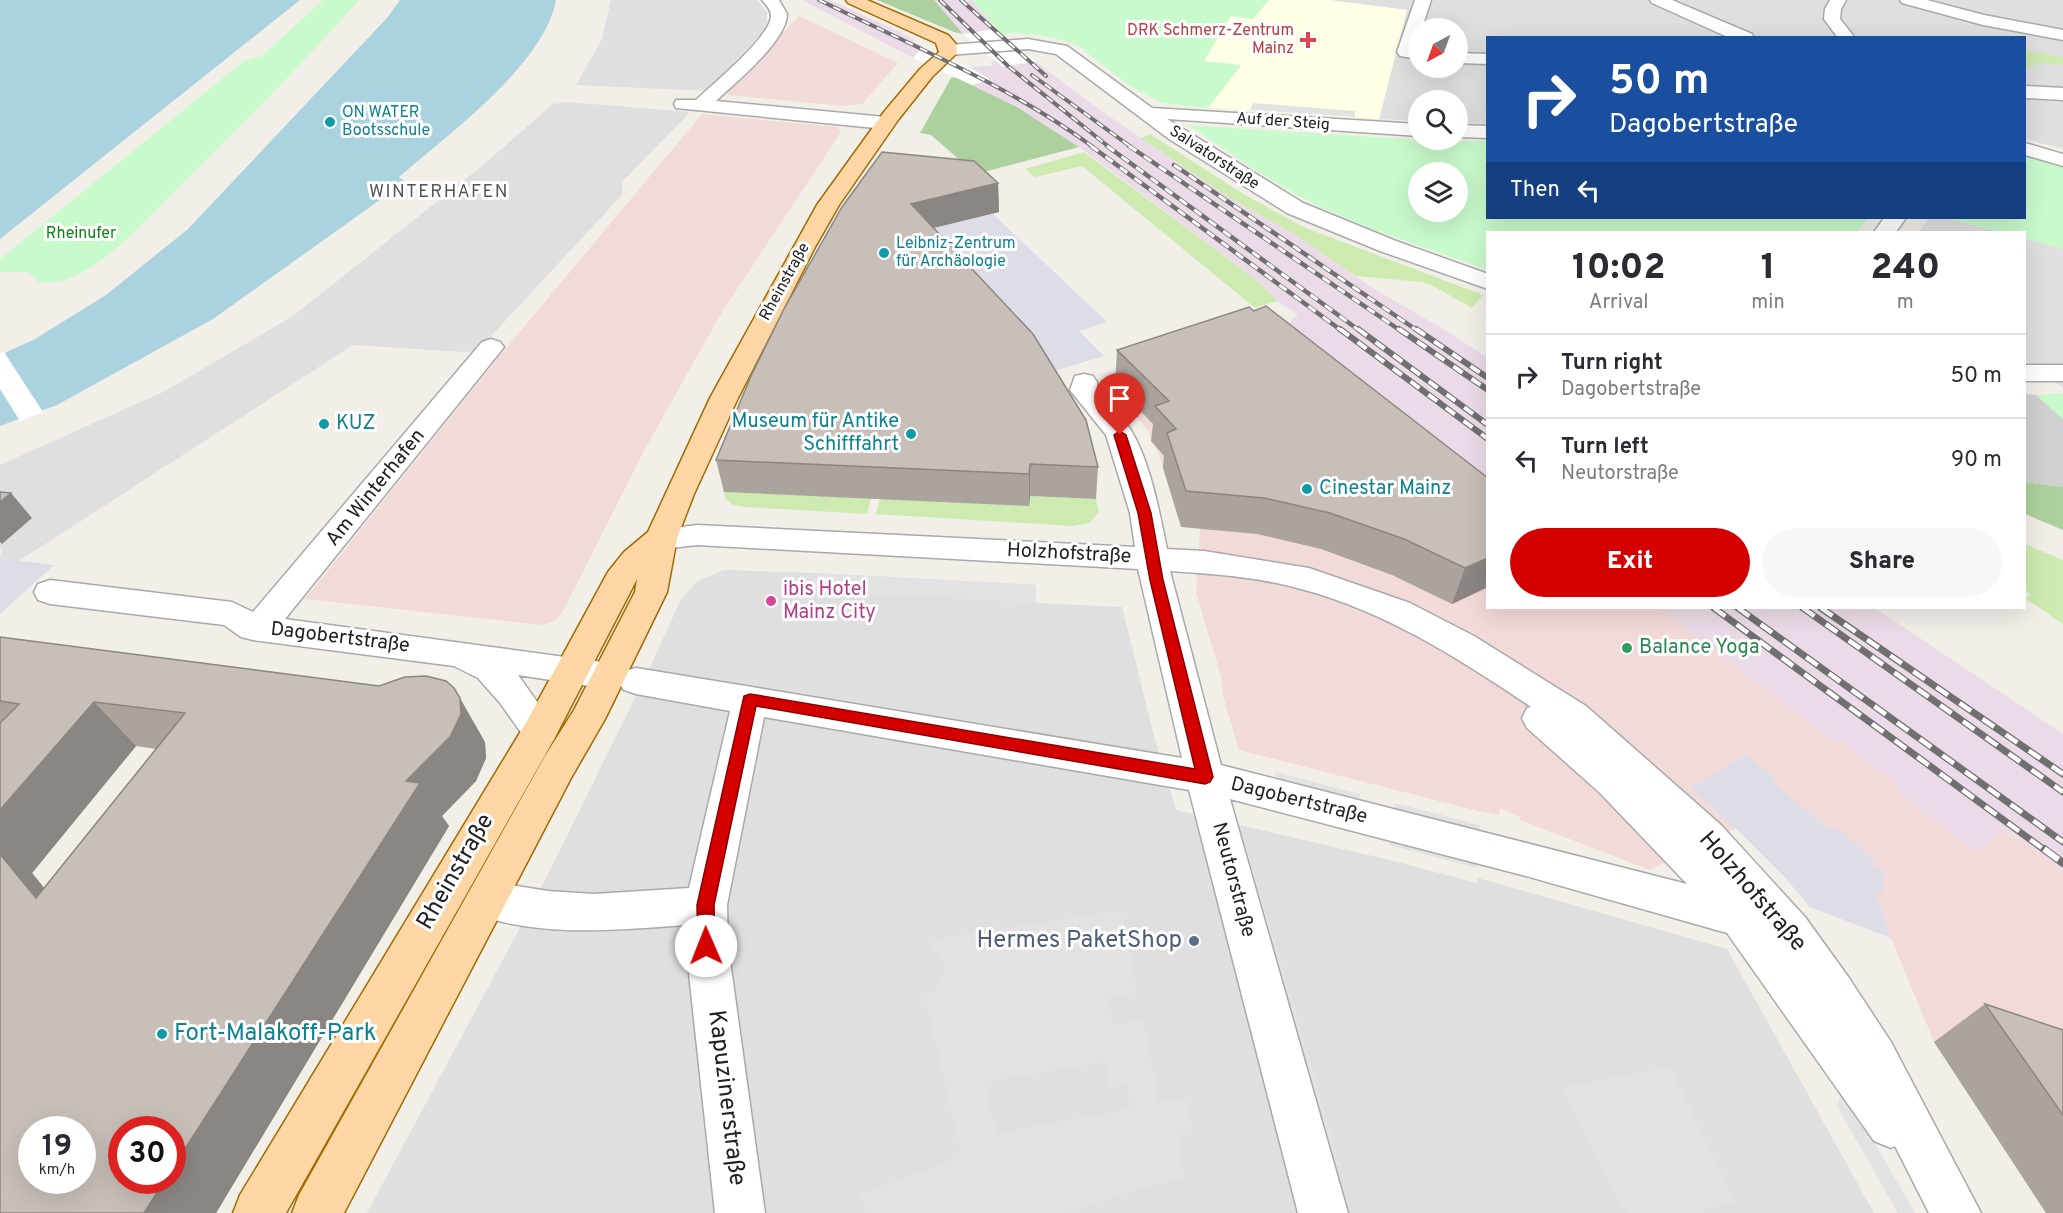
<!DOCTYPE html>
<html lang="en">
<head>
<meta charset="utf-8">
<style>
  :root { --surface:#fff; --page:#f7f7f7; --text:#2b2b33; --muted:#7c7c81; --line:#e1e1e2; --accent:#d40000 }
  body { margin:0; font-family:Overpass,sans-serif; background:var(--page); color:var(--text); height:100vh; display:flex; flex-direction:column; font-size:22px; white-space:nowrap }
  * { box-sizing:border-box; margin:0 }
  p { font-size:20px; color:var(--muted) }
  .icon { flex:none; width:33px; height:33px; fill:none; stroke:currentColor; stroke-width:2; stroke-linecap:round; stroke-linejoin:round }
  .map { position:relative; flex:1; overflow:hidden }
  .drawer { position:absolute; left:1486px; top:231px; width:540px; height:378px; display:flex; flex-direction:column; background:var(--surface); border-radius:0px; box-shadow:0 6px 24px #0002 }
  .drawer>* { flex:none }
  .guide { position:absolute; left:1486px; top:36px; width:540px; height:183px; border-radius:0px; box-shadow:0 6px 24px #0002; background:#1a4fa0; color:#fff; overflow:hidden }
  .needle { width:39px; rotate:221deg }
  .fabs { position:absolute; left:1408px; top:18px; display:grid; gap:12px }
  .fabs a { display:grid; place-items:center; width:60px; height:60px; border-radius:50%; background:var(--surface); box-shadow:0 6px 24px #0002; font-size:30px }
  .speed { position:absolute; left:18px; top:1116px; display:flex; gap:12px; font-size:30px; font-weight:700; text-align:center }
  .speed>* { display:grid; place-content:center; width:78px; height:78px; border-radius:50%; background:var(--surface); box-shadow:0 6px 24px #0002; line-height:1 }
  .speed small { font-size:15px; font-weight:400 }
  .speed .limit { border:9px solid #d22; background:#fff; color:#111 }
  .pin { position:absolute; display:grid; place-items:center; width:51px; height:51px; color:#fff; margin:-62px -26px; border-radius:50% 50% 50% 0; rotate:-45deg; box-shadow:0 0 6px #0007 }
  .pin .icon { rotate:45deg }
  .me { position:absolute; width:66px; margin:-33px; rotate:359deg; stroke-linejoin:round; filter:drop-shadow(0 0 4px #0008) }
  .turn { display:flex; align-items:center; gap:21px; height:126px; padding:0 24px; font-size:27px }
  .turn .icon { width:78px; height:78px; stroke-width:2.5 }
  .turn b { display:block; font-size:42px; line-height:51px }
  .then { display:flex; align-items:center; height:57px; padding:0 24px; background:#0003; gap:12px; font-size:22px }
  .eta { display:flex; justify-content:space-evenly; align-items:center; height:102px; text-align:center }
  .eta b { font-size:36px; font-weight:800; line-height:42px }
  .primary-button { display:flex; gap:12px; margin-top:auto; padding:12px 24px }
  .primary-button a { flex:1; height:69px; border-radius:36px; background:var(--accent); color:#fff; font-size:24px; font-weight:800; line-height:69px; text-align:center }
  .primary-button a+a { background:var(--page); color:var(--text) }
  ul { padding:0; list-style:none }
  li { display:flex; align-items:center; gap:18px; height:84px; padding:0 24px; border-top:2px solid var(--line) }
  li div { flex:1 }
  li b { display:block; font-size:22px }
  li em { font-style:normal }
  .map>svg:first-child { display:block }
</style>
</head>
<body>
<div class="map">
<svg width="2063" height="1213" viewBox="0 0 2063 1213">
  <rect width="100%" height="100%" fill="#f2efe9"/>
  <!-- residential -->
  <path fill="#e0dfdf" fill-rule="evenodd" d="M611,0H757L767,12V22L762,33L707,91L576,85L602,39Z
    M1329,0H2063V149L2025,139V38H1488V124L1458,123V100H1419V121L1379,119L1407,10ZM1419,28H1458V68H1419Z
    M567,102L690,112L622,182V195L477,351L463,352L353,345L19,561L0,558L2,548H0V465L163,392L293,316L482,166L553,104Z
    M1929,218H1945L2001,232H1919Z
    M2025,239L2063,249V388L2025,362Z
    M724,570L815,573L1036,585V603L1122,607L1154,736L1176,810L1394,861L1477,883L1478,878L1727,949L1874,1213H367L537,896L647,674L681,599L699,580Z"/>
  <!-- commercial -->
  <path fill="#f2dad9" d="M799,16L898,63L862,104L843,106L728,95L727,91Z
    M702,114L838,127L841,132L722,312L645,449L563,611L555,621L543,625L305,599L498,358Z
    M1118,386L1488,485V608H1660L1806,720L1840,740L1899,785L1895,788L1976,851L2006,830L2063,871V1213L1934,1042L1891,938L1810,907L1784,876L1736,828L1650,870L1520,820L1521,817L1500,808L1499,815L1482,812L1239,750L1223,696L1221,676L1196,593L1200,528L1177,514L1160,457L1148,431L1119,394Z"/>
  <!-- industrial -->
  <path fill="#ebdbe8" d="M802,0H830L913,38V41L923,47L913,58Z
    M934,0H972L996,29L963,34Z
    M993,59L1004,67L1035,61L1106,114L1232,199L1294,234L1376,290L1442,328L1488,358V485L1289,327L1291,320L1298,315L1278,301L1254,278L1079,147L1017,107L972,85L989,79L969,67L992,66Z
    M1660,608H1875L2063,734V871L2007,830L1976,851L1894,788L1898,785L1840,740L1836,743Z"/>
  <!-- education -->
  <path fill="#ffffe5" d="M1269,0H1329L1407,10L1379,119L1208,108L1241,66L1203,61L1231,16L1253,19Z"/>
  <!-- religious -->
  <path fill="#d0d0d0" d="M2025,394L2036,395L2063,419V487L2025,482Z"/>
  <!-- grass -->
  <path fill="#cdebb0" d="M2025,46L2028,47V51L2063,57V65L2032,63L2036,68L2025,67Z
    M1150,134L1245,195L1306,228L1483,295L1472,308L1433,286L1422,282L1356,276L1294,234L1232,199L1141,138Z
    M1084,152L1254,278L1278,301L1255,308L1082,166L1035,177L1025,169Z
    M724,492L871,498L867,514L746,507L734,505L725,499Z
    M1030,496L1096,499L1099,512L1089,523L1073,526L876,514L880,499Z
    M2025,544L2063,560V624L2025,598L2031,595L2025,590Z"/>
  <!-- forest -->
  <path fill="#add19e" d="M877,0H934L963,34L954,32Z
    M955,77L1017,107L1079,147L976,174L931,135L920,133L951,78Z
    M2025,482L2063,487V530L2025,514Z"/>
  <!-- park -->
  <path fill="#c8facc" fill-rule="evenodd" d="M323,0H359C303,64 242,124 182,184C154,212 114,257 79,274C67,280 54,283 40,283L28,272H0V259L244,61L262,56Z
    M972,0H1269L1253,19L1231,16L1204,61L1241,65L1208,108L1162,103L1127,84L1080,47C1056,36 1029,32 1002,34Z
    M1188,125L1419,140L1488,141V218H1868L1857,232H1488V270C1435,251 1381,234 1329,211C1279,188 1233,155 1188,125ZM1419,172H1458V212H1419Z
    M2025,153L2063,164V249L2025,239V232H2001L1945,218H2025Z
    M2063,393V419L2036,395Z"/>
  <!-- parking -->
  <path fill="#e2e2e2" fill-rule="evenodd" d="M1253,103L1355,111V117L1250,110Z
    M815,573L1036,585V603L810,590Z
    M1276,772L1360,794L1359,803L1274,781Z
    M1395,803L1480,825L1479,834L1394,812Z
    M1241,827L1270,926L1259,928L1230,828Z
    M1391,836L1477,859V868L1389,845Z
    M1118,911L1119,914L1122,915L1137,992L1107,999L1114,1025L1143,1020L1159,1103L1185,1099L1193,1128L1178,1133L1183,1148L1177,1150L1186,1180L1149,1186L1065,1213H866L861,1194L962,1156L925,996L935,990L944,976V965L939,955L932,948L935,939ZM1105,1062L1111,1088L1126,1085L1131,1109L996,1133L985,1082Z
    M1273,935L1340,1166L1327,1168L1261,936Z
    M1670,1067L1737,1205L1703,1208L1704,1213H1631L1629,1207L1623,1209L1562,1087Z
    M1843,1088L1915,1213H1898L1837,1106Z"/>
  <!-- plaza -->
  <path fill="#dddde8" d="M993,214L1107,322L1079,331L1104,356L1038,376L913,233Z
    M0,558L54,565L0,614Z
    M1746,755L1776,779L1772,782L1830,830L1835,827L1875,860L1873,867L1883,870V893L1875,891L1891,938L1810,907L1784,876L1740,832L1690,788Z"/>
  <!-- water -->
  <path fill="#aad3df" d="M0,0H300L0,239Z
    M400,0H556C545,64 447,135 399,177L405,182L213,319L57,405L0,426V355L35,339L106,295L188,229L387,18Z"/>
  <!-- pier -->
  <path fill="#fff" d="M996,29L1024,53L1035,61L1003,67L963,34Z
    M923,47L969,67L990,79L972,85L913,58Z
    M4,352L43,412L20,421L0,389V353Z"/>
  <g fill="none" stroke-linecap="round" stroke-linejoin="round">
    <defs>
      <path id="minor" d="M762,0H779L787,14C787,41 735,83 716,101L885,117L892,119L895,123L892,127L885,129L676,108L674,104L676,100H696C712,85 771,36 771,16C771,9 766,5 762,0Z
        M1415,0H1431L1422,28H1419L1416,48L1419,49V59L1400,56L1397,52Z
        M1650,0H1672L1752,34L1754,38H1730L1652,3Z
        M1830,0H1846L1841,9L1840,19L1855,38H1838L1824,19L1825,9Z
        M1900,0H1927L1984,15L2063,30V40L1983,25L1902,3Z
        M1028,39L1067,46L1152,108L1419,124V136L1167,119L1303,203L1396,241L1488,274V289L1380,251L1287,213L1169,139L1056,54L1028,49L949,55L943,54L940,50L943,46L949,45Z
        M1458,53L1488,54V64L1458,63Z
        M2025,86L2063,88V100L2025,98Z
        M1458,125L1488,126V138L1458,137Z
        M2025,143L2063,154V166L2025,155Z
        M1884,218H1906L1896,232H1874Z
        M491,339L500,342L504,347L500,352L285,619L609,663L621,667L624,671L636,668L1182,758L1138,569L752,548L697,545L661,549L650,545L645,538L650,531L697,525L1135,547L1130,513L1106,435L1070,390L1075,376L1084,374L1093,376L1097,382V389C1110,403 1122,416 1132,432C1150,462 1160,514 1167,549L1204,551L1309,568L1410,603L1474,636L1586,706L1721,825L1805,917L1849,978L1891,1042L1981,1213H1929L1895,1146L1891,1148L1874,1141L1727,933L1522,875L1230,799L1348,1213H1298L1189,790L764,717L727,905L728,946L765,1213H715L686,946V925C615,930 540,938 472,913L466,900L472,887L487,881L548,891L594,894L689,888L730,711L636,694L624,690L621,686L609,689L518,675L558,731L553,741L540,746L527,741L500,703L478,678L454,666L253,640L241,637L224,625L50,604L38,600L34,592L38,584L50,580L232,602L253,612L482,342ZM1170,571C1214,574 1259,577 1301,589C1385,611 1460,659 1531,707L1527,708L1522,718L1527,728L1600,793L1687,884L1221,765Z
        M2025,365H2063V381H2025Z"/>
      <path id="major" d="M846,0H867L948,35L956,44L957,53L932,77L898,120L839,205L815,247L738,398L694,494L677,538L667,592L605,719L571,778L344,1213H292L299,1195L545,756L574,710L635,592L637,579L553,741L286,1213H233L240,1195L527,721L608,572L624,552L648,532L710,398L817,205L884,112L920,69L939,52L936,43L848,3Z"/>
    </defs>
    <!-- minor casing -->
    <use href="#minor" stroke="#a9a9a9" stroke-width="3"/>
    <!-- major casing -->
    <use href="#major" stroke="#a06b00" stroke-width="3"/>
    <!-- minor -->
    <use href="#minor" fill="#fff" fill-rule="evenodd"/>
    <!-- major -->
    <use href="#major" fill="#fcd6a4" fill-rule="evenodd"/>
    <defs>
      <path id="rail-far4" d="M819,0C911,45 1010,86 1093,147
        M940,0L1008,66L1109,147
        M961,0L1046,76
        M1032,75L1131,147"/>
      <path id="rail-far3" d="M1091,146L1342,331
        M1107,146L1360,331
        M1129,146L1401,331
        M1174,165L1418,331"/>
      <path id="rail-far2" d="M1340,329L1488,439
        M1358,329L1488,425
        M1399,329L1488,390
        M1416,329L1488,378"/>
      <path id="rail-far1" d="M1714,608L2046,851
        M1738,608L2063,842
        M1803,608L2063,792
        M1821,608L2063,774"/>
      <path id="rail" d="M2044,849L2063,863"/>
    </defs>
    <!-- rail-far4 casing -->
    <use href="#rail-far4" stroke="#707070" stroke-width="4"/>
    <!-- rail-far3 casing -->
    <use href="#rail-far3" stroke="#707070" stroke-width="4.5"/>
    <!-- rail-far2 casing -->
    <use href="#rail-far2" stroke="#707070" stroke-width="6"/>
    <!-- rail-far1 casing -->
    <use href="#rail-far1" stroke="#707070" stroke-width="7"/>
    <!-- rail casing -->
    <use href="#rail" stroke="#707070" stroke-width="8"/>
    <!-- rail-far4 -->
    <use href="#rail-far4" stroke="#fff" stroke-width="2" stroke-dasharray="8" stroke-linecap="butt"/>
    <!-- rail-far3 -->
    <use href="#rail-far3" stroke="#fff" stroke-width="3" stroke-dasharray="9" stroke-linecap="butt"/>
    <!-- rail-far2 -->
    <use href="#rail-far2" stroke="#fff" stroke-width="4" stroke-dasharray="11" stroke-linecap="butt"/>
    <!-- rail-far1 -->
    <use href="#rail-far1" stroke="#fff" stroke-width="4.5" stroke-dasharray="14" stroke-linecap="butt"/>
    <!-- rail -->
    <use href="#rail" stroke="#fff" stroke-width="6" stroke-dasharray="18" stroke-linecap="butt"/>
  </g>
  <!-- wall -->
  <path fill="#aba49e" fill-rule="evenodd" d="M998,183L999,212L933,228L1098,467L1096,499L1030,496L1029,506L724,492L716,460L784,309Z
    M1117,350L1488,478V587L1452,604L1392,575L1321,549L1257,534L1181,527L1163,468L1164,456L1151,441L1153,424L1115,385Z
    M0,637L485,742L486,758L476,781L442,816L449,826L216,1213H0ZM136,746L156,749L44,888L32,873Z
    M1985,1004L2063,1030V1213H2046L1934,1042Z"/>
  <!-- shaded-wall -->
  <path fill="#8b8681" d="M998,183L999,212L913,233L911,204Z
    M1030,464V496L1029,506V474Z
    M11,493L32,518L2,544L0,542V502Z
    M1488,558V587L1452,604L1465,568Z
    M460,698L485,742L486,758L476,781L442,816L449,826L216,1213H144L165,1180H172V1169L406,781Z
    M94,702L136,746L32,873L86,939L36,898L0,854V810Z"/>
  <!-- building -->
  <path fill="#c7bfb8" stroke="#8b8681" stroke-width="1.5" fill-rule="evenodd" d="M882,152L974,161L998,183L911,204L1033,334L1086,420L1098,467L1030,464L1029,474L716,460L751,376L784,309L842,207Z
    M1266,306L1488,478V558L1465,568L1404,539L1330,513L1264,498L1186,491L1167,433L1176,429L1155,406L1169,401L1117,350L1249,307L1254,311Z
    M0,492L11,493L0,502Z
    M0,637L379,686L405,677L426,676L446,681L454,688L460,698L461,714L450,737L406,781L420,783L172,1169V1130H122V1180H165L144,1213H0V854L36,898L185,713L94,702L0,810V723L19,704L0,701ZM32,1130H82V1180H32Z
    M1985,1004L2063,1030V1115Z"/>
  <!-- route -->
  <path fill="#d40000" stroke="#8a0000" stroke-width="1.5" d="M1120,431L1126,435L1151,513L1163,580L1213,777L1210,782L1205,784L756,706L714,905L715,946L713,952L706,954L700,952L698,946L697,905L744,696L750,694L1195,769L1150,580L1138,513L1114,435Z"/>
  <!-- markers -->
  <path fill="#e0444e" stroke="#fff" stroke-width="2" d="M1305 31h6v6h6v6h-6v6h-6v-6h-6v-6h6z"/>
  <g fill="#0f9aa8" stroke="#fff" stroke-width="2">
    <circle cx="330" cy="122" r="6"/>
    <circle cx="884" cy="253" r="6"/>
    <circle cx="324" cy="424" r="6"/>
    <circle cx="911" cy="434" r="6"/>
    <circle cx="1307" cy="489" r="6"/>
    <circle cx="162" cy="1034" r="6"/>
  </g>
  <circle fill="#d1479c" stroke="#fff" stroke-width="2" cx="771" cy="601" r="6"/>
  <circle fill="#2e9e5b" stroke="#fff" stroke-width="2" cx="1627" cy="648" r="6"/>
  <circle fill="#5c6f8a" stroke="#fff" stroke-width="2" cx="1194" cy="941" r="6"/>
  <g text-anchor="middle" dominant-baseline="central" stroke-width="6" stroke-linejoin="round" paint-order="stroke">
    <!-- far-health labels -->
    <g font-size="16" fill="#be3a42" stroke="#fff" text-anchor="end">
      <text x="1294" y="31">DRK Schmerz-Zentrum<tspan x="1294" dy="18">Mainz</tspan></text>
    </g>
    <!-- far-culture labels -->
    <g font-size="16" fill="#0d838f" stroke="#fff" text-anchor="start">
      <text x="342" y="113">ON WATER<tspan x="342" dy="18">Bootsschule</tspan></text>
      <text x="896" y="244">Leibniz-Zentrum<tspan x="896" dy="18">für Archäologie</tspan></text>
    </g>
    <!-- far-street labels -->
    <g font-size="16" fill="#222" stroke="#fff">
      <text transform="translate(1283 122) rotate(4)">Auf der Steig</text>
      <text transform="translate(1214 158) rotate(33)">Salvatorstraße</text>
      <text transform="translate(785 282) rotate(-61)">Rheinstraße</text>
    </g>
    <!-- far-park labels -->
    <g font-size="16" fill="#0c8416" stroke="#fff">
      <text x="81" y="234">Rheinufer</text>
    </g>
    <!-- far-neighbourhood labels -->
    <g font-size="18" letter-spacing="1.5" fill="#555" stroke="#fff">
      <text x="439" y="192">WINTERHAFEN</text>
    </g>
    <!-- culture labels -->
    <g font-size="20" fill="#0d838f" stroke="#fff" text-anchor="start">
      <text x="899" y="422" text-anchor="end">Museum für Antike<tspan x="899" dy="23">Schifffahrt</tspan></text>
      <text x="336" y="424">KUZ</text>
      <text x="1319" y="489">Cinestar Mainz</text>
    </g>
    <!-- street labels -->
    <g font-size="20" fill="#222" stroke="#fff">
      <text transform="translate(376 488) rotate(-51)">Am Winterhafen</text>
      <text transform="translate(1069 554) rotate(3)">Holzhofstraße</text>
      <text transform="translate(340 638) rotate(7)">Dagobertstraße</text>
      <text transform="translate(1299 801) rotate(14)">Dagobertstraße</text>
      <text transform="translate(1233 880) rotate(75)">Neutorstraße</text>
    </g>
    <!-- hotel labels -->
    <g font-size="20" fill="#b23c85" stroke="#fff" text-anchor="start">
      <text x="783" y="590">ibis Hotel<tspan x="783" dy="23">Mainz City</tspan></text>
    </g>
    <!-- leisure labels -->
    <g font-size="20" fill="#27864d" stroke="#fff" text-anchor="start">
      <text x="1639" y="648">Balance Yoga</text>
    </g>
    <!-- near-street labels -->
    <g font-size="24" fill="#222" stroke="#fff">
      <text transform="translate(456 872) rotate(-60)">Rheinstraße</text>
      <text transform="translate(1752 892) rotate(49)">Holzhofstraße</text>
      <text transform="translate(726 1098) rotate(83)">Kapuzinerstraße</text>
    </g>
    <!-- near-service labels -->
    <g font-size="24" fill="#4e5e75" stroke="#fff" text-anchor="end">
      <text x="1182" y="941">Hermes PaketShop</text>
    </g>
    <!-- near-culture labels -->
    <g font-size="24" fill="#0d838f" stroke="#fff" text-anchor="start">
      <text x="174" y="1034">Fort-Malakoff-Park</text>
    </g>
  </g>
</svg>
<div class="fabs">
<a><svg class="needle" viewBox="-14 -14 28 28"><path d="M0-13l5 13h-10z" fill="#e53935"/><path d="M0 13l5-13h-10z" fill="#7c7c81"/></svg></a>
<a><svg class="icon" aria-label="search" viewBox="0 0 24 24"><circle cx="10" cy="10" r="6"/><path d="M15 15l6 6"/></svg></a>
<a><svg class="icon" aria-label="layers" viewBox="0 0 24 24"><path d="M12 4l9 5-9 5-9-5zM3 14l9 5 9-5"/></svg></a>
</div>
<div class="speed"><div>19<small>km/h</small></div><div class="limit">30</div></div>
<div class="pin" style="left:1120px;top:435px;background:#d93025"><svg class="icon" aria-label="arrive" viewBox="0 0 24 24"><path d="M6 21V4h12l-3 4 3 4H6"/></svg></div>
<svg class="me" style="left:706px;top:946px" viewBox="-20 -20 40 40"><circle r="19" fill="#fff"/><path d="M0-13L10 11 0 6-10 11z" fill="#d40000"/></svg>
<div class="guide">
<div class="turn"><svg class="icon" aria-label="right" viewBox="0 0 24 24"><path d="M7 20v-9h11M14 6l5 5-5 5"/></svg><div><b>50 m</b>Dagobertstraße</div></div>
<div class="then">Then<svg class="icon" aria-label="left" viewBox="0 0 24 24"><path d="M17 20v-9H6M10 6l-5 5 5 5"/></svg></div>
</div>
<section class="drawer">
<div class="eta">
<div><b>10:02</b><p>Arrival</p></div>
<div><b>1</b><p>min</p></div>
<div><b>240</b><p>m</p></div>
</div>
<ul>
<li><svg class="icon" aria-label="right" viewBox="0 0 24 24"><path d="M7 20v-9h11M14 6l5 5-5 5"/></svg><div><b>Turn right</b><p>Dagobertstraße</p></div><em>50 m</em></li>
<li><svg class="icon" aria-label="left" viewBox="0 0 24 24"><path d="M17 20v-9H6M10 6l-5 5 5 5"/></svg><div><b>Turn left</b><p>Neutorstraße</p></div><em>90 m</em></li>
</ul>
<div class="primary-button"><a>Exit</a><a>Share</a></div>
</section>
</div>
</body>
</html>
